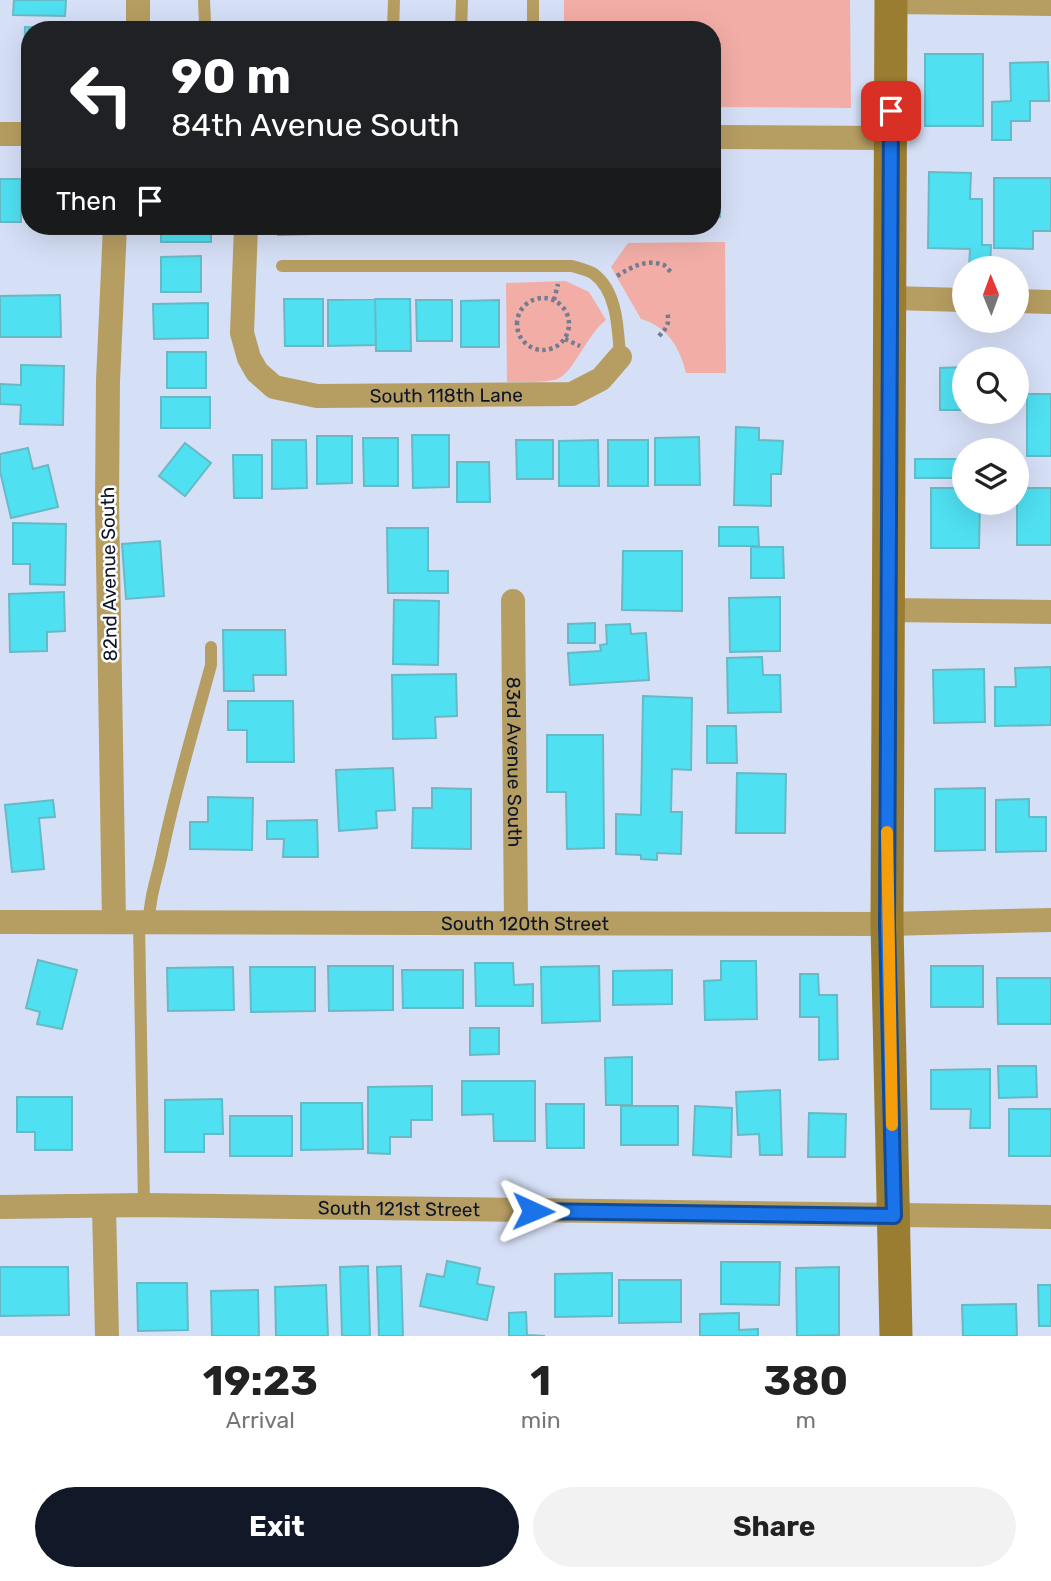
<!DOCTYPE html>
<html lang="en">
<head>
<meta charset="utf-8">
<style>
  :root { --surface:#fff; --page:#f2f2f2; --text:#222; --muted:#767676; --accent:#111827 }
  body { margin:0; font-family:Rubik,sans-serif; background:var(--page); color:var(--text); height:100vh; display:flex; flex-direction:column; font-size:26px; white-space:nowrap }
  * { box-sizing:border-box; margin:0 }
  p { font-size:23px; color:var(--muted) }
  .icon { flex:none; width:38px; height:38px; fill:none; stroke:currentColor; stroke-width:2; stroke-linecap:round; stroke-linejoin:round }
  .map { position:relative; height:1336px; overflow:hidden }
  .details { display:flex; flex-direction:column; background:var(--surface); flex:1 }
  .details>* { flex:none }
  .hud { position:absolute; left:21px; top:21px; width:700px; height:214px; border-radius:28px; box-shadow:0 7px 28px #0002; background:#202124; color:#fff; overflow:hidden }
  .needle { width:46px; rotate:359deg }
  .buttons { position:absolute; left:952px; top:256px; display:grid; gap:14px }
  .buttons a { display:grid; place-items:center; width:77px; height:77px; border-radius:50%; background:var(--surface); box-shadow:0 7px 28px #0002; font-size:35px }
  .pin { position:absolute; display:grid; place-items:center; width:60px; height:60px; color:#fff; margin:-30px; border-radius:14px; box-shadow:0 4px 10px #0006 }
  .me { position:absolute; width:77px; margin:-38px; rotate:91deg; stroke-linejoin:round; filter:drop-shadow(0 0 5px #0008) }
  .turn { display:flex; align-items:center; gap:24px; height:147px; padding:0 35px; font-size:32px }
  .turn .icon { width:91px; height:91px; stroke-width:2.5 }
  .turn b { display:block; font-size:49px; line-height:60px }
  .then { display:flex; align-items:center; height:66px; padding:0 35px; background:#0003; gap:14px; font-size:26px }
  .eta { display:flex; justify-content:space-evenly; align-items:center; height:119px; text-align:center }
  .eta b { font-size:42px; font-weight:700; line-height:49px }
  .button { display:flex; gap:14px; margin-top:auto; padding:14px 35px }
  .button a { flex:1; height:80px; border-radius:42px; background:var(--accent); color:#fff; font-size:28px; font-weight:700; line-height:80px; text-align:center }
  .button a+a { background:var(--page); color:var(--text) }
  .map>svg:first-child { display:block }
</style>
</head>
<body>
<div class="map">
<svg width="1051" height="1336" viewBox="0 0 1051 1336">
  <rect width="100%" height="100%" fill="#d5dff6"/>
  <!-- green -->
  <path fill="#f2aea6" d="M564,0H850L851,108L712,107V30H564Z
    M725,242L726,373H686C680,348 667,326 641,319L611,267L628,243Z
    M566,281L589,292L606,320C587,334 573,374 557,379C545,383 521,382 507,382L506,283Z"/>
  <!-- building -->
  <path fill="#4fe0f2" stroke="#67bac5" stroke-width="2" d="M14,0H66L65,16L13,15Z
    M25,27L65,28V30H30V103L23,102Z
    M925,54H983V126H925Z
    M1048,62L1049,101H1030V121H1011V140H992V102L1011,101L1010,63Z
    M712,169H719L720,217H712Z
    M929,172L971,173L970,199H982V245H991L990,268H969L970,249L928,248Z
    M994,178H1051V231H1033V249L994,248Z
    M0,179H21V222H0Z
    M63,226H108V231L63,228Z
    M161,226H211V242H161Z
    M278,226H313V234L278,235Z
    M541,226H573V230H541Z
    M201,256V292H161V257Z
    M60,295L61,337H0V296Z
    M284,299H323V346H285Z
    M375,299L376,345L328,346V300Z
    M375,299H410L411,351H376Z
    M416,300H452V341H417Z
    M499,300V347H461V301Z
    M208,303V338L154,339L153,304Z
    M167,352H206V388H167Z
    M21,365L64,366L63,425L20,424L21,405L0,404V384L21,385Z
    M964,367V410H940V368Z
    M1027,394H1051V456H1027Z
    M161,397H210V428H161Z
    M736,427L759,428V440L783,441L781,474H771V506L734,505Z
    M412,435H449V487L413,488Z
    M317,436H352V483L317,484Z
    M699,437L700,485H655V438Z
    M363,438H398V486H364Z
    M272,440H306L307,488L272,489Z
    M516,440H553V479H517Z
    M598,440L599,486H559V441Z
    M608,440H648V486H608Z
    M185,443L211,463L185,496L159,476Z
    M28,448L33,469L48,465L58,507L11,518L0,471V454Z
    M233,455H262V498H234Z
    M915,459H964V478H915Z
    M457,462H489L490,502H457Z
    M931,488H964V502H980L979,548H931Z
    M1017,488H1051V545H1017Z
    M13,523L66,524L65,585L30,584V564H13Z
    M719,527H758L759,546H719Z
    M387,528H428V571H448V593H388Z
    M160,541L164,596L126,599L122,544Z
    M751,547H783L784,578H751Z
    M623,551H682V611L622,610Z
    M64,592L65,631L47,632V651L10,652L9,594Z
    M780,597V651L730,652L729,598Z
    M394,600L439,601L438,665L393,664Z
    M595,623V643H568V624Z
    M630,624L631,634L646,633L649,680L570,685L568,653L601,651L600,645L607,644L606,625Z
    M223,630H285L286,675H253L254,691H224Z
    M762,657L763,675H780L781,712L728,713L727,658Z
    M1051,667V725L995,726V687H1016L1015,668Z
    M984,669L985,722L934,723L933,670Z
    M456,674L457,716L435,717L436,738L393,739L392,675Z
    M643,696L692,698L691,770L672,769L671,812H682L681,854L657,853V860L641,859V855L616,854V814L641,815Z
    M228,701H293L294,762H247V730H228Z
    M707,726H736L737,763H707Z
    M547,735H603L604,848L567,849L566,792H547Z
    M393,768L395,810L376,811L377,828L339,831L336,770Z
    M737,773L786,774L785,833H736Z
    M432,788L471,789V849L412,848L413,808H432Z
    M985,788V850L935,851V789Z
    M208,797L253,798L252,850L190,849V822H208Z
    M1029,799V817H1046V851L996,852V800Z
    M53,800L55,817L39,818L44,869L12,872L5,805Z
    M317,820L318,857H283L284,839H267V821Z
    M38,960L77,970L62,1029L37,1024L40,1012L26,1008Z
    M721,961H756L757,1019L705,1020L704,981L721,980Z
    M475,963H513L514,985L533,984V1006H476Z
    M328,966H393V1010L329,1011Z
    M599,966L600,1021L542,1023L541,967Z
    M931,966H983V1007H931Z
    M233,967L234,1010L168,1011L167,968Z
    M250,967H315V1011L251,1012Z
    M402,970H463V1008H403Z
    M672,970V1004L613,1005V971Z
    M800,974H818L819,995H837L838,1059L819,1060V1017H800Z
    M997,978H1051V1024H998Z
    M470,1028H499V1054L470,1055Z
    M632,1057V1105H606L605,1058Z
    M998,1066H1036L1037,1097L999,1098Z
    M990,1069V1128H970L971,1109H931V1070Z
    M462,1081H535V1141H494L493,1114L462,1115Z
    M432,1086V1120H411V1137H390V1154L368,1153V1087Z
    M780,1090L782,1155H760L759,1134L738,1135L736,1092Z
    M17,1097H72V1150H35V1132H17Z
    M222,1099L223,1134H204V1152H165V1100Z
    M301,1103H362L363,1149L301,1150Z
    M546,1104H584V1148H547Z
    M621,1106H678V1145H621Z
    M695,1106L732,1108L731,1157L693,1155Z
    M1009,1109H1051V1156H1009Z
    M809,1113L846,1114L845,1157H808Z
    M230,1116H292V1156H230Z
    M447,1261L480,1268L477,1284L494,1287L487,1320L420,1306L427,1274L444,1277Z
    M721,1262H780L779,1305L721,1304Z
    M368,1266L370,1336H342L340,1267Z
    M401,1266L403,1336H379L377,1267Z
    M0,1267H68L69,1315L0,1316Z
    M839,1267V1335L797,1336L796,1268Z
    M612,1273V1316L555,1317V1274Z
    M619,1280H681V1322L619,1323Z
    M137,1283H187L188,1330L138,1331Z
    M326,1285L328,1336H276L275,1287Z
    M1038,1285H1051V1326H1039Z
    M258,1290L259,1336H212L211,1291Z
    M1016,1304L1017,1336H963L962,1305Z
    M526,1312L527,1335L545,1336H509V1313Z
    M739,1313V1330L758,1329V1336H700V1314Z"/>
  <g fill="none" stroke-linecap="round" stroke-linejoin="round">
    <!-- path -->
    <path stroke="#737c91" stroke-width="4.5" stroke-dasharray="3.5 3.5" stroke-linecap="butt" d="M617,276C633,266 646,259 664,265L672,273
      M517 324a26 26 0 1 1 52 0a26 26 0 1 1-52 0Z
      M554,300L558,284
      M659,336C667,328 670,323 667,312
      M565,339L580,346"/>
    <!-- lane -->
    <path stroke="#b69d62" stroke-width="12" d="M204,0L205,23L208,30
      M393,30L394,0
      M461,30L462,0
      M533,30V0
      M282,266H572C579,268 588,270 594,274C618,292 618,331 620,357
      M139,923L144,1205
      M149,923C149,898 157,878 162,854C175,790 194,728 211,665V647"/>
    <!-- street -->
    <g stroke="#b69d62" stroke-width="24">
      <path d="M891,2L1051,4"/>
      <path d="M138,30V0"/>
      <path d="M0,134H30"/>
      <path d="M712,137L890,138"/>
      <path id="s1" d="M246,226L242,333L249,358L257,372L274,387L317,396L572,394L601,379L620,357"/>
      <path d="M891,298L964,300"/>
      <path d="M1017,301L1051,302"/>
      <path id="s2" d="M513,601L516,922"/>
      <path d="M887,610L1051,612"/>
      <path id="s3" d="M0,922L887,924L1051,920"/>
      <path d="M114,922L107,501L108,381L115,226"/>
      <path id="s4" d="M0,1207L144,1205L1051,1217"/>
      <path d="M104,1207L107,1336"/>
    </g>
    <!-- secondary -->
    <path stroke="#9b7d32" stroke-width="33" d="M891,0L887,924L896,1336"/>
  </g>
  <g fill="none" stroke-linecap="round" stroke-linejoin="round">
    <defs>
      <path id="route" d="M533,1211L894,1216L887,924L891,111"/>
    </defs>
    <!-- route casing -->
    <use href="#route" stroke="#114b97" stroke-width="18"/>
    <!-- route -->
    <use href="#route" stroke="#1a73e8" stroke-width="12"/>
    <!-- slow -->
    <path stroke="#f59e0b" stroke-width="12" d="M887,832L892,1125"/>
  </g>
  <g text-anchor="middle" dominant-baseline="central" stroke-width="5" stroke-linejoin="round" paint-order="stroke">
    <!-- street labels -->
    <g font-size="19" fill="#0d1528" stroke="#fff">
      <text stroke="none"><textPath href="#s1" startOffset="345">South 118th Lane</textPath></text>
      <text transform="translate(109 574) rotate(-91)">82nd Avenue South</text>
      <text stroke="none"><textPath href="#s2" startOffset="161">83rd Avenue South</textPath></text>
      <text stroke="none"><textPath href="#s3" startOffset="525">South 120th Street</textPath></text>
      <text stroke="none"><textPath href="#s4" startOffset="399">South 121st Street</textPath></text>
    </g>
  </g>
</svg>
<div class="buttons">
<a><svg class="needle" viewBox="-14 -14 28 28"><path d="M0-13l5 13h-10z" fill="#e53935"/><path d="M0 13l5-13h-10z" fill="#767676"/></svg></a>
<a><svg class="icon" aria-label="search" viewBox="0 0 24 24"><circle cx="10" cy="10" r="6"/><path d="M15 15l6 6"/></svg></a>
<a><svg class="icon" aria-label="layers" viewBox="0 0 24 24"><path d="M12 4l9 5-9 5-9-5zM3 14l9 5 9-5"/></svg></a>
</div>
<div class="pin" style="left:891px;top:111px;background:#d93025"><svg class="icon" aria-label="arrive" viewBox="0 0 24 24"><path d="M6 21V4h12l-3 4 3 4H6"/></svg></div>
<svg class="me" style="left:533px;top:1211px" viewBox="-20 -20 40 40"><path d="M0-17L14 15 0 8-14 15z" fill="#1a73e8" stroke="#fff" stroke-width="4"/></svg>
<div class="hud">
<div class="turn"><svg class="icon" aria-label="left" viewBox="0 0 24 24"><path d="M17 20v-9H6M10 6l-5 5 5 5"/></svg><div><b>90 m</b>84th Avenue South</div></div>
<div class="then">Then<svg class="icon" aria-label="arrive" viewBox="0 0 24 24"><path d="M6 21V4h12l-3 4 3 4H6"/></svg></div>
</div>
</div>
<section class="details">
<div class="eta">
<div><b>19:23</b><p>Arrival</p></div>
<div><b>1</b><p>min</p></div>
<div><b>380</b><p>m</p></div>
</div>
<div class="button"><a>Exit</a><a>Share</a></div>
</section>
</body>
</html>
